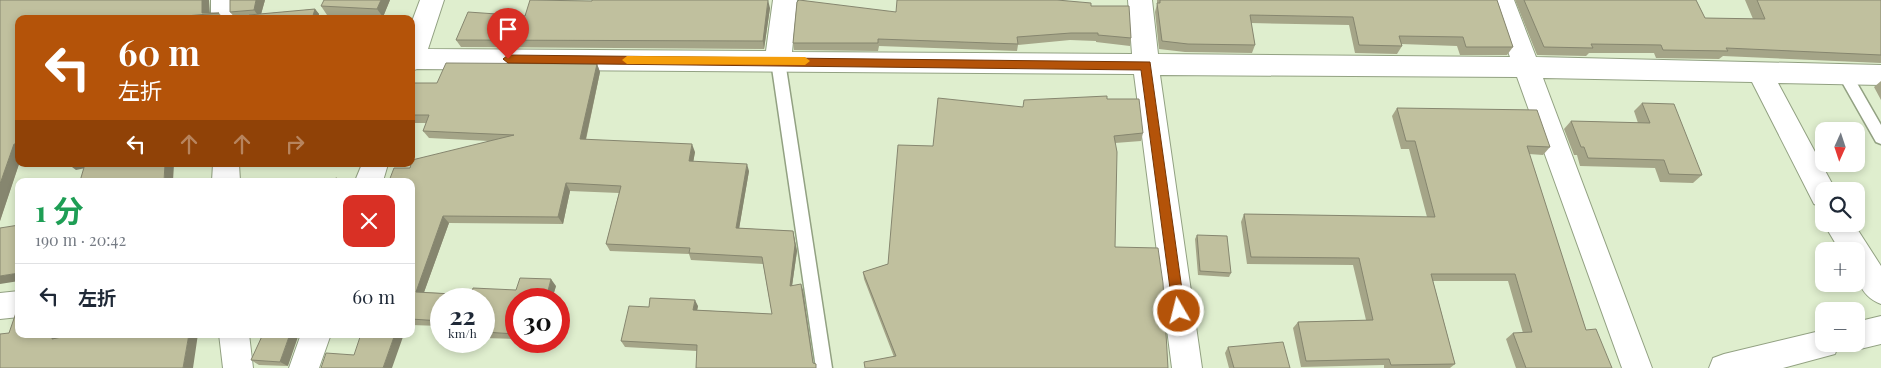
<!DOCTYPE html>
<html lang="ja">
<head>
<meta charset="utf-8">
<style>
  :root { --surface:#fff; --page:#f2f2f3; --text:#1f2937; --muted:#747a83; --line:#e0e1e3 }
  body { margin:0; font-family:"Playfair Display","Noto Sans JP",serif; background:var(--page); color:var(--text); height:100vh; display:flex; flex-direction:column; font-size:19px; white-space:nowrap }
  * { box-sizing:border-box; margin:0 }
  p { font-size:16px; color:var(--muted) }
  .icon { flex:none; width:28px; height:28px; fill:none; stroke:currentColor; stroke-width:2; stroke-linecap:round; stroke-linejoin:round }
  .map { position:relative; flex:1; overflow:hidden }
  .side { position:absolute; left:15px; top:178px; width:400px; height:160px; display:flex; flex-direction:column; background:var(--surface); border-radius:10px; box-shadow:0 2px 8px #0003 }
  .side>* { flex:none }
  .banner { position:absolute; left:15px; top:15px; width:400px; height:152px; border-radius:10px; box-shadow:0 2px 8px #0003; background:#b45309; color:#fff; overflow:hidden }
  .needle { width:32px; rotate:183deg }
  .fabs { position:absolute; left:1815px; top:122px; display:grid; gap:10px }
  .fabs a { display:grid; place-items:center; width:50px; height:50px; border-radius:10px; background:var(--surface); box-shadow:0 2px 8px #0003; font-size:25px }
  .speed { position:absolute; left:430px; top:288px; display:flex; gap:10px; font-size:25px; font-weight:700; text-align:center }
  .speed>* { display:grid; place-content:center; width:65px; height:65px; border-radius:50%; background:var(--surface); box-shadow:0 2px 8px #0003; line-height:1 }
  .speed small { font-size:12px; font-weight:400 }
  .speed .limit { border:8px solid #d22; background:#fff; color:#111 }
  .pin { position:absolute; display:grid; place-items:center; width:42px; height:42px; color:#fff; margin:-51px -21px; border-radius:50% 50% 50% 0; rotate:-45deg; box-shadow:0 0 5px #0007 }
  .pin .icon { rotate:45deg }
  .me { position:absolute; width:55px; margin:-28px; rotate:352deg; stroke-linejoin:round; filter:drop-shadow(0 0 4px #0008) }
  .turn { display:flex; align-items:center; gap:18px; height:105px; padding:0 20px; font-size:22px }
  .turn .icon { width:65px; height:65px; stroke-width:2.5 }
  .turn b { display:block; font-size:35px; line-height:42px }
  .lanes { display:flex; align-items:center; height:48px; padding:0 20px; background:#0003; justify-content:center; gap:25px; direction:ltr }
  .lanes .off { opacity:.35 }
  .round { display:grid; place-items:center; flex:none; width:52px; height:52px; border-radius:10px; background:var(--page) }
  .headline { display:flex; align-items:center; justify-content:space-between; height:85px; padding:0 20px }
  h1 { font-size:30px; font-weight:700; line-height:38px; color:#1e9e55 }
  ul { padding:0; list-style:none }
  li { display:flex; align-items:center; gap:15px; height:65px; padding:0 20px; border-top:1px solid var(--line) }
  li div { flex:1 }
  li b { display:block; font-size:19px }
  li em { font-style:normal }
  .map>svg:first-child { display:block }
</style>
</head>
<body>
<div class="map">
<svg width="1881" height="368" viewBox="0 0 1881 368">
  <rect width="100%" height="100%" fill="#dfeece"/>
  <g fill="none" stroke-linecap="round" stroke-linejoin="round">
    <defs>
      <path id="lane" d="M778,55L783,57L785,61L832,368H816L771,61L773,57Z
        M1845,69L1850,71L1881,125V144L1876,142L1838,75L1840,71Z"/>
      <path id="street" d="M420,0H444L428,49L766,51L773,0H797L792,52L1132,54L1128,0H1152L1158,54L1510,57L1490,0H1514L1536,57L1881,65V85L1778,83L1836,191H1824V208L1814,204L1752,82L1543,78L1652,368H1622L1517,77L1160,75L1202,368H1172L1134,74L417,69L411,71V24Z
        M362,164H388L383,181H355Z
        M1824,224H1854L1881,266V304C1857,295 1856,274 1856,251H1840Z
        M19,291V317L0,319V293Z
        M1881,316V344L1856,350L1845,346L1844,344H1856V322Z
        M1824,330V344H1839L1835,354L1783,368H1709L1713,358L1724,354Z
        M301,334H331L319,368H289Z"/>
      <path id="secondary" d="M211,0H235V19H211Z
        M213,164H239L240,181H212Z
        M219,334H249L253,368H223Z"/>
    </defs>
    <!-- lane casing -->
    <use href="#lane" stroke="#92a182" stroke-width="3"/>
    <!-- street casing -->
    <use href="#street" stroke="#92a182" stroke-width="2"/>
    <!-- secondary casing -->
    <use href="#secondary" stroke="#92a182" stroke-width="2"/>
    <!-- lane -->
    <use href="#lane" fill="#fff" fill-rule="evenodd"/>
    <!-- street -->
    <use href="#street" fill="#fff" fill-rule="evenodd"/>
    <!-- secondary -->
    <use href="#secondary" fill="#fff" fill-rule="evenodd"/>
  </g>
  <!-- wall -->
  <path fill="#a5a588" d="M0,0H209V13H219L224,19H19V164L0,221Z
    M265,0L261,14L315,9L319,14L318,19H236L230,12Z
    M390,0L383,17L327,15L321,6Z
    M1157,0H1497L1513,47L1507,55H1460L1457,46L1401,44L1402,46L1397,54L1355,53L1349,25L1251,23L1255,45L1252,53L1185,52L1159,49L1155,12L1157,4Z
    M1515,0H1696L1705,18L1753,19L1745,0H1881V63L1723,56L1719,59L1656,58L1654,53H1589L1586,56L1537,55Z
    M1091,6L1131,38L1130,46L1096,42V41L1070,40L1018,45L1017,51L879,46L878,51L794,50L793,43L896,12Z
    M770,8L764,49L461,47L456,40L525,16Z
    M597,64L600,72L586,140L695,152L693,162L749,171L739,228L793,231L797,251L792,286L803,290L813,363L697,351L625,347L621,341L649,307L698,306L697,310L772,314L763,264L691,260L689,254L610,251L606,244L619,193L570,191L563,224L449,223L424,292L471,295L556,286L552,299H516V339L484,338V299H441V326L411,325V181L410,168L489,141L429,138L423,131L426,123H411V83H437Z
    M1881,81V100L1874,87Z
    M1107,99L1143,133L1141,141L1115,143V247L894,357L864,279L863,272L888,264L933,146L1023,107Z
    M1642,103L1702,175L1693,183L1660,182L1655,168L1580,166L1577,155H1574L1564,129L1571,121L1638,123L1634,111Z
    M1397,108L1550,147L1543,155L1529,154L1586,330L1612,368H1516L1506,339L1513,333H1523L1508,281H1433L1455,364L1450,368H1384V365L1301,367L1293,328L1298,322L1366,320L1353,265L1247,264L1241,222L1244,214L1427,217L1409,149H1401L1392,116Z
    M1197,235L1231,273L1229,277L1198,275L1195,239Z
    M263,334L288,366L259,365L251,360Z
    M1228,347L1290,368H1229L1225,353Z"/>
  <!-- shaded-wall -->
  <path fill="#86866f" d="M202,0H209L210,14L202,13Z
    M256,0H265L260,18L254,10Z
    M381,0H390L383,17L377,9Z
    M768,0L770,8L764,49L763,41Z
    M315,9L319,14L318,19H312Z
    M597,64L600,72L584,147L580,139Z
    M14,144L19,148V164L0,221V184Z
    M692,144L695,152L692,169L689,161Z
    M68,164H92L95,166L76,170Z
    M165,164H174L173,181H164Z
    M747,164L749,171L738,235L736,228Z
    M566,183L570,191L563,224L558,217Z
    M443,216L449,223L422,298L416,292Z
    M793,231L797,251L791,293L790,286Z
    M19,273V281L0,284V276Z
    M551,279L556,286L552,299H546Z
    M801,284L803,290L814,368L813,363Z
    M695,300L698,306L696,316L693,310Z
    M53,334H65L62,344L52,339Z
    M189,334H198L193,368H183Z
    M290,334H299L288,366L280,362Z
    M395,334H404L392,368H383Z"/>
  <!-- building -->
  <path fill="#c0c09e" stroke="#86866f" d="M0,0H202V13H219L186,16L185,19H19V144H14L0,184Z
    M230,0H256L254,10L230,12Z
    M324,0H381L377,9L321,6Z
    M530,0L592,1V0H768L763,41L456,40L468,12L525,16Z
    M799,0L896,12L897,0H1057L1091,3V6H1129L1131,38L1098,35V33H1071L1017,37L1018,44L878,39V43H793L797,2Z
    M1160,0H1497L1513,47H1466L1463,37L1399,36L1402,46L1359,45L1353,17L1250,15L1255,45L1188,44L1162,41L1157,3H1160Z
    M1524,0H1696L1705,18L1765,19L1757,0H1881V55L1726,48L1728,51L1663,50L1661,45L1591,44L1593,48L1544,47Z
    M315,9L312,19H248L249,15Z
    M446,63L597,64L580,139L692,144L689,161L747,164L736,228L793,231L795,245L790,286L801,284L813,363L816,364V368H696L697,345L621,341L629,306L649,307L650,298L695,300L693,310L772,314L762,257L689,253L690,248L606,244L621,186L566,183L558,217L443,216L416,292L471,295L473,288L516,290L520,278L551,279L546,299H516V334L484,332V299H441V321L411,319V181H389L394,168H410L412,160L514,135L423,131L429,115H411V83H437Z
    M1107,96V99H1139L1143,133L1114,136L1117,152L1115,247L1158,248L1163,283L1168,368H865L864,362L896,356L863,272L888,264L898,145L933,146L938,98L1023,107L1024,100Z
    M1642,103L1674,104L1702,175L1669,174L1664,160L1588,158L1584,147H1581L1571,121L1650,123Z
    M1397,108L1537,110L1550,147L1527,146L1586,330L1596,329L1612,368H1526L1513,333L1532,332L1515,274H1431L1455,364L1391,365L1389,359L1306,361L1298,322L1373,320L1359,258L1251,257L1244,214L1435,217L1415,141H1406Z
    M85,164H165L164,181H80Z
    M337,178V181H325Z
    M19,225V273L0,276V228Z
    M1197,235L1227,236L1231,273L1200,271Z
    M19,304V334H53L52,339L76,334H189L183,368H0V334L9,333Z
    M263,334H290L280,362L251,360Z
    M361,334H395L383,368H321L326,353L354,355Z
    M1283,342L1290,368H1234L1228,347Z"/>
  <!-- route -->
  <path fill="#b45309" stroke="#753606" d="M508,55L1150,62L1185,311L1184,315L1179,317L1175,315L1173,311L1141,70L508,63L503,59Z"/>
  <!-- slow -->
  <path fill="#f59e0b" d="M627,56L805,57L810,61L805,65L627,64L622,60Z"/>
</svg>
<div class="fabs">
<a><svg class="needle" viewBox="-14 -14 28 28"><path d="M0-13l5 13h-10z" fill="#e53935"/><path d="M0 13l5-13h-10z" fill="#747a83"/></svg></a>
<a><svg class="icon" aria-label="search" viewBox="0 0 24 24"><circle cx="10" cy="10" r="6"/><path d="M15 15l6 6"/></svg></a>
<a>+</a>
<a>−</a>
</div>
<div class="speed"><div>22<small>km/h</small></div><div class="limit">30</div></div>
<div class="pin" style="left:508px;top:59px;background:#d93025"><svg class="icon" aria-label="arrive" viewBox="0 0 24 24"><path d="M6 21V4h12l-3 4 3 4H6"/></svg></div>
<svg class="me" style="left:1179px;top:311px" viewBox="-20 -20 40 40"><circle r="17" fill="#b45309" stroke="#fff" stroke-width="3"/><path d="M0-11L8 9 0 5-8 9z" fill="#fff"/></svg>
<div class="banner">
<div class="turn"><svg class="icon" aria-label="left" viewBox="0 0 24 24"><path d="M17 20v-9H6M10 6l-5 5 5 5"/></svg><div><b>60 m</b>左折</div></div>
<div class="lanes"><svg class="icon" aria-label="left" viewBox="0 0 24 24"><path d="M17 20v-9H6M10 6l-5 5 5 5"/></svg><svg class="icon off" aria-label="ahead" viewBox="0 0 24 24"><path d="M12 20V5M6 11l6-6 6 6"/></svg><svg class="icon off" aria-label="ahead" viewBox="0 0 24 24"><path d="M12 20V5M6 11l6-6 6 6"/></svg><svg class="icon off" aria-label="right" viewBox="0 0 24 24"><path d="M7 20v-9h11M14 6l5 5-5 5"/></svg></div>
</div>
<section class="side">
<div class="headline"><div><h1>1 分</h1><p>190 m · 20:42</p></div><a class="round" style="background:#d93025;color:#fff"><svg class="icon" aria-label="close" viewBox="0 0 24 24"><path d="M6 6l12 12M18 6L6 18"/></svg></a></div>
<ul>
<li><svg class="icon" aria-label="left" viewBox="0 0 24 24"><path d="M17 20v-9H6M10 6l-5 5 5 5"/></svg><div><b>左折</b></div><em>60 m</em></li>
</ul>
</section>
</div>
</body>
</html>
